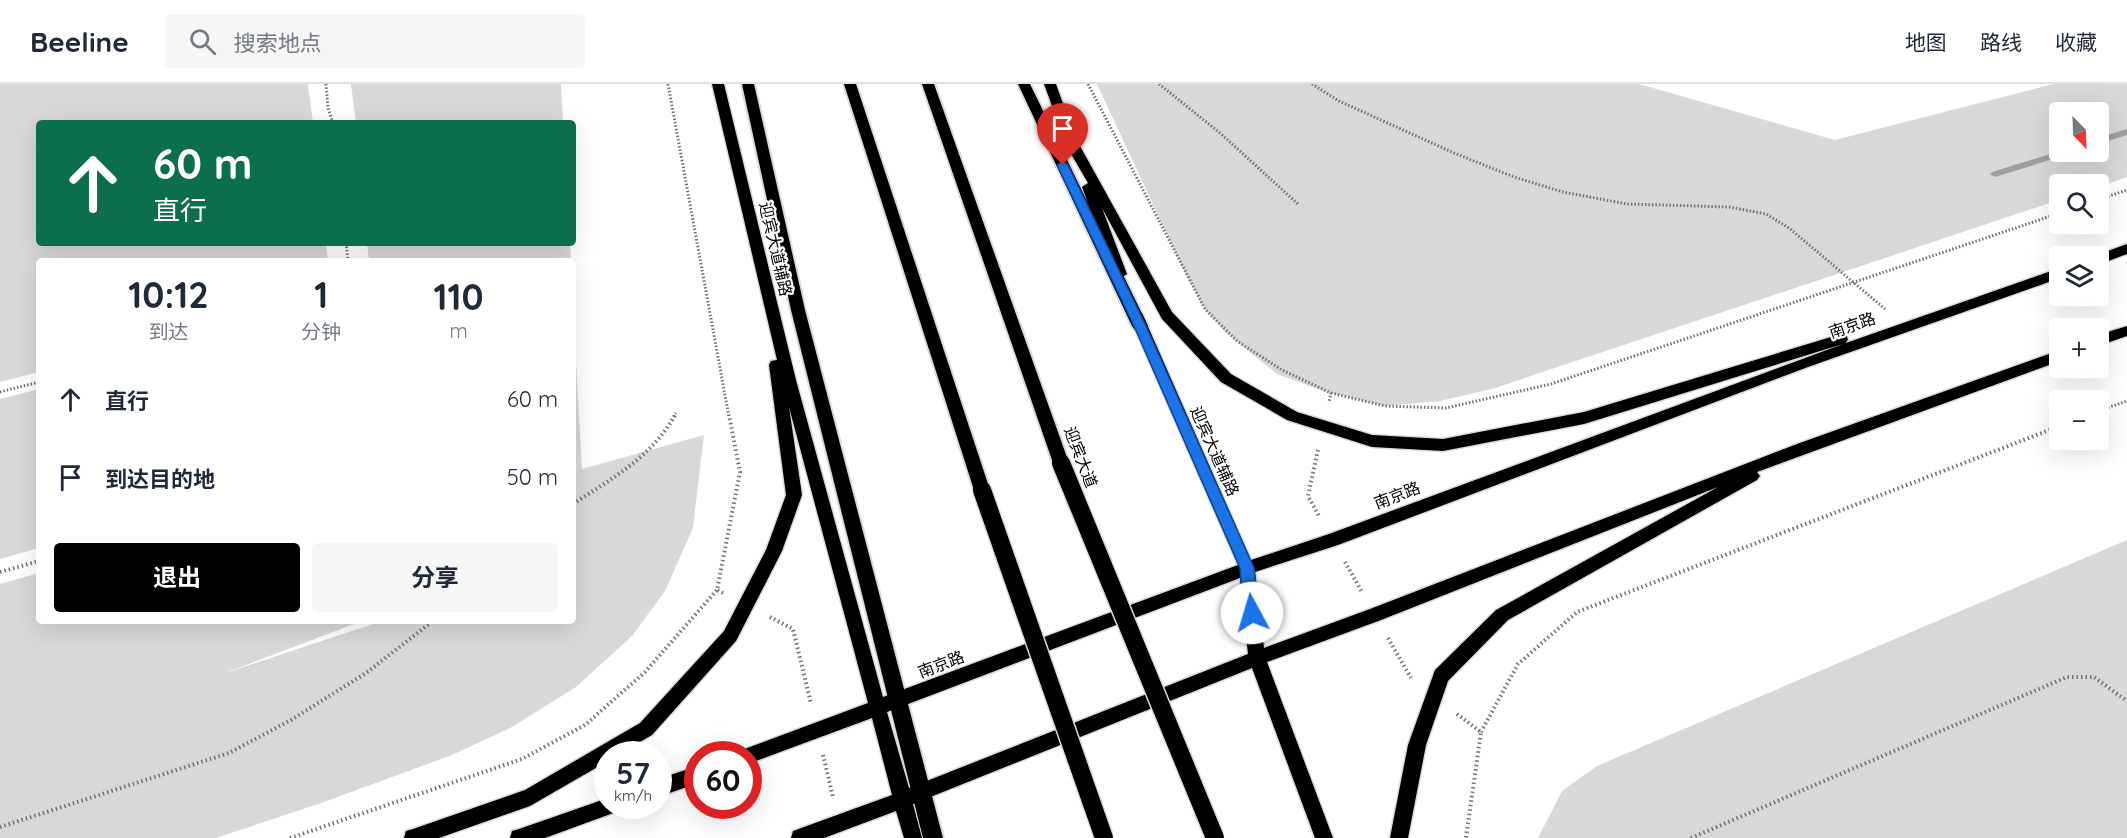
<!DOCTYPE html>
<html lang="zh">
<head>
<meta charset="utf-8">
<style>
  :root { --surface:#fff; --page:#f6f6f7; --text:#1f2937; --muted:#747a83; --line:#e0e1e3; --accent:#000 }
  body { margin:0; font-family:Quicksand,"Noto Sans SC",sans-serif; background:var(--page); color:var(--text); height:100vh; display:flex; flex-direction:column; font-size:22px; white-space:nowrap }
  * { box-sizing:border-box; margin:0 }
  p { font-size:20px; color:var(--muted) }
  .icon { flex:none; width:33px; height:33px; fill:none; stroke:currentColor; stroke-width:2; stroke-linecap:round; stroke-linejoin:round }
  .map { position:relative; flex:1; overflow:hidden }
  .side { position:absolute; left:36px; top:174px; width:540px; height:366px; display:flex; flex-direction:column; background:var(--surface); border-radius:6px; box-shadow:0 6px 24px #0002 }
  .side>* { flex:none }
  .guide { position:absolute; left:36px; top:36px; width:540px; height:126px; border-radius:6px; box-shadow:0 6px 24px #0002; background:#0b6e4f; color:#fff; overflow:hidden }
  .needle { width:39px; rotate:157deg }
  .controls { position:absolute; left:2049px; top:18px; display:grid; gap:12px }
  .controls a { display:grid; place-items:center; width:60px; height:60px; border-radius:6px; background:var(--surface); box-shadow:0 6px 24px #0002; font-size:30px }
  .speed { position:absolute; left:594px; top:657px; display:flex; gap:12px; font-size:30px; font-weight:700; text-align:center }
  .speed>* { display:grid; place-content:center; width:78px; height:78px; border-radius:50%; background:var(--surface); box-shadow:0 6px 24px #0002; line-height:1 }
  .speed small { font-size:15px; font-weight:400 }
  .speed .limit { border:9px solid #d22; background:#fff; color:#111 }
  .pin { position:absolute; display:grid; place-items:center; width:51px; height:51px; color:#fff; margin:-62px -26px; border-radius:50% 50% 50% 0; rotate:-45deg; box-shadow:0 0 6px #0007 }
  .pin .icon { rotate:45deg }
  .me { position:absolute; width:66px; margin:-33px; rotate:354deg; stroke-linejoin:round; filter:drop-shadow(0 0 4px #0008) }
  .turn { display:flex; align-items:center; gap:21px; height:126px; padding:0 18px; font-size:27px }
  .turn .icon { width:78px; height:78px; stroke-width:2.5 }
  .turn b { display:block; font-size:42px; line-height:51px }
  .eta { display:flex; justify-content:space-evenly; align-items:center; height:102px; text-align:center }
  .eta b { font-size:36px; font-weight:700; line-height:42px }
  .cta { display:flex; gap:12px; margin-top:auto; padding:12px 18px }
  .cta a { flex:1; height:69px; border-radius:6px; background:var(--accent); color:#fff; font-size:24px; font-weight:700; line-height:69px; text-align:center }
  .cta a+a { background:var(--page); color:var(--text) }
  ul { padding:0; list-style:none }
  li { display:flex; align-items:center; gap:18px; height:78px; padding:0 18px }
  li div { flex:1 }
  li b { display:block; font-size:22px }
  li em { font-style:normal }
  header { display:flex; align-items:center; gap:36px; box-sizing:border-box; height:84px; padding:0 30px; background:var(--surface); border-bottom:2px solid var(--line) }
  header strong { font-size:28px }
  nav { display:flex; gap:33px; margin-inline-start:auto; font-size:21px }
  .search { width:420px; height:54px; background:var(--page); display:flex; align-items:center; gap:15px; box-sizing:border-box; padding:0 21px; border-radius:6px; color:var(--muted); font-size:22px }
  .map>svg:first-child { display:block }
</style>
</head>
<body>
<header>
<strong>Beeline</strong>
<div class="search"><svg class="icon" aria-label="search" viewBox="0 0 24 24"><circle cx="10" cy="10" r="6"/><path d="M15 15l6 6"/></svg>搜索地点</div>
<nav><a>地图</a><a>路线</a><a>收藏</a></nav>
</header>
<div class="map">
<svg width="2127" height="754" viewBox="0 0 2127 754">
  <rect width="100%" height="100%" fill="#fff"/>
  <!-- green -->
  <path fill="#d8d8d8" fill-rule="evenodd" d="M0,0H308L313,39H39V159H326L328,177H39V288L0,298Z
    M351,0H561L563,39H356Z
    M1097,0H1639L1835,56L2053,0H2127V93L2099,103L2098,100H2060L2059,116L1492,305L1440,317L1385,322L1323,307L1277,290L1225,248L1205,225L1185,189ZM2098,28V68H2060V28Z
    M367,159H570L571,177H369Z
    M573,224L582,385L704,351L693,444L665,507L632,552L576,603L512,643L452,671L321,719L216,754H0V500L39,489V537H362L222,590L382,537H573Z
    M39,305V464L0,475V315Z
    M2127,456V754H1538L1562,707L1597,682Z"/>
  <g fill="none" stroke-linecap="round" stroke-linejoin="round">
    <!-- stream -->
    <path fill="#9f9f9f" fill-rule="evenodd" d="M2127,45V51L2098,60V54Z
      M2060,67L2071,68L2069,70L1995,93L1990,90L1992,88Z"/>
    <defs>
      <path id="primary" d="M712,0H724L796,296L883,613L1238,481L1128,229L1130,225L1135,224L1142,229L1251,476L1329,450L1843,260L1584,340L1443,367L1372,363L1287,336L1221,298L1162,235L1102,124L1127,190L1120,195L1115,193L1082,103L1088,99L1067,63L1044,0H1056L1075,53L1172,228L1231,290L1297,328L1372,351L1443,355L1584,328L1841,250L1846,251L1848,255L1846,259L2060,184V194L1808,283L1338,461L1255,488L1264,564L1370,525L1797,360L2060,266V277L1757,388L1760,392L1757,396L1508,536L1448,597L1426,661L1408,754H1390L1408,661L1435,586L1496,526L1718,403L1381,536L1267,578L1333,754H1315L1252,584L913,720L922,754H904L896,727L824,754H791L793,747L892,711L872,634L748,680V670H740L742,666L868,619L789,323L802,411L782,467L736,557L652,651L619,670H608V677L530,722L439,754H404L406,747L413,745L525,706L640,639L724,547L766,466L786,411L769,281L771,277L777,276ZM1240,494L1248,570L909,704L887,628Z
        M2127,160V170L2103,179L2098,180V172H2094Z
        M2127,242V252L2098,262V251Z
        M698,682V699L658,713V695Z
        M608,714V722H619L616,728L545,754H510L512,747L519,745Z"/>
      <path id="trunk" d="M742,0H754L805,226L943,754H923L791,226Z
        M844,0H856L990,406L988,411L982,413L976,411L974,406Z
        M922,0H934L1069,379L1067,384L1061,386L1055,384L1053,379Z
        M1018,0H1030L1148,242L1145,246H1135L1132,242Z"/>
    </defs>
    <!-- primary casing -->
    <use href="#primary" stroke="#dbdbdb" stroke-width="3"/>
    <!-- trunk casing -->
    <use href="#trunk" stroke="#dbdbdb" stroke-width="4"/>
    <!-- path-far1 -->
    <path stroke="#737373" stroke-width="3" stroke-dasharray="1.5 2" stroke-linecap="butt" d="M326,0L328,24L333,39
      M668,0L729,333
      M1088,0L1205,225L1237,257L1282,286L1331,309L1329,318
      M1159,0L1220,49L1299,121
      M1312,0L1339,17L1454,69L1514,93L1563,108L1627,120L1729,123L1766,130L1789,144L1885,225
      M2098,116L2127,106
      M346,159L348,177
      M0,308L39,298
      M1331,309L1385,322L1446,324L1551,300L2060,129
      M2098,327L2127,317
      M674,333L676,329"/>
    <!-- path -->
    <path stroke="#737373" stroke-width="4" stroke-dasharray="1.5 3" stroke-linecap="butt" d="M1318,366L1308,412L1319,432
      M573,420C611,395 652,373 675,331
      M1345,478L1362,508
      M0,488L39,477
      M723,509L717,506L740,388L729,331
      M770,533L793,545L811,620
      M1388,554L1411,594
      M1457,630L1481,648L1466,754
      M1481,648L1518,580L1577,528L2060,342
      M823,671L833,713
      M0,743L229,669L291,636L366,589L433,537
      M290,754L522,675L585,641L645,588L717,506
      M1691,754L2067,593H2094L2127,617"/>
    <!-- primary -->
    <use href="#primary" fill="#000" fill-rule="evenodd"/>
    <!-- trunk -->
    <use href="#trunk" fill="#000" fill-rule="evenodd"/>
    <defs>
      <path id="trunk-bridge" d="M1061,379L1215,754
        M982,406L1104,754"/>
    </defs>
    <!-- trunk-bridge casing -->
    <use href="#trunk-bridge" stroke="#dbdbdb" stroke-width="21" stroke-linecap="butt"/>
    <!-- trunk-bridge -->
    <use href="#trunk-bridge" stroke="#000" stroke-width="18"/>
  </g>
  <!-- route -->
  <path fill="#1a73e8" stroke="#114b97" stroke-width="1.5" d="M1063,77L1068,81L1146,242L1254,484L1259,529L1257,534L1252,536L1247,534L1244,529L1240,484L1134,242L1057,81Z"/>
  <g text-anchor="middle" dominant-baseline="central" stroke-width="4.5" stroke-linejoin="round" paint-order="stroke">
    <!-- street labels -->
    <g font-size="16" fill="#000" stroke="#fff">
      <text transform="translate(776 165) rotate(77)">迎宾大道辅路</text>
      <text transform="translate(1852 241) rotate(-19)">南京路</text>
      <text transform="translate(1215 367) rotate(66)">迎宾大道辅路</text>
      <text transform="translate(1081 373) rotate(69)">迎宾大道</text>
      <text transform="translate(1397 411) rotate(-21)">南京路</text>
      <text transform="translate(941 580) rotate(-21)">南京路</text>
    </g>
  </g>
</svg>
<div class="controls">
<a><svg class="needle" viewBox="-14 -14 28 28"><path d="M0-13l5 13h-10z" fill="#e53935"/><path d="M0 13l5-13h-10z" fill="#747a83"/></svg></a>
<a><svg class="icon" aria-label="search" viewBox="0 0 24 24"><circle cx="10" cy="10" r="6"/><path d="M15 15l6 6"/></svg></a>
<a><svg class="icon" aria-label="layers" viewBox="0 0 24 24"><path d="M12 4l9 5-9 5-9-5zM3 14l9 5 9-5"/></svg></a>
<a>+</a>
<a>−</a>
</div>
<div class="speed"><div>57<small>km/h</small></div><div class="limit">60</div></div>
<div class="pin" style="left:1063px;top:81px;background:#d93025"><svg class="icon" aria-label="arrive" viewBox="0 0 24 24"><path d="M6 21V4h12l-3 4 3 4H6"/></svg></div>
<svg class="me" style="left:1252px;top:529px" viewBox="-20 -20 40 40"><circle r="19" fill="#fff"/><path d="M0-13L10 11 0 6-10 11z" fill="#1a73e8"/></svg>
<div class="guide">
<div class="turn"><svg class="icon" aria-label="ahead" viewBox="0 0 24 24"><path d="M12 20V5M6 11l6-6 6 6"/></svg><div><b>60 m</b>直行</div></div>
</div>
<section class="side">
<div class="eta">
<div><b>10:12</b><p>到达</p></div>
<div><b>1</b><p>分钟</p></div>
<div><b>110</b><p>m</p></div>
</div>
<ul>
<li><svg class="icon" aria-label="ahead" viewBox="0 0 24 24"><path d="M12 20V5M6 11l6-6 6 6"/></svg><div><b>直行</b></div><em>60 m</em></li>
<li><svg class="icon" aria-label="arrive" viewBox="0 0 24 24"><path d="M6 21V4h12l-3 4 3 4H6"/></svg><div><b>到达目的地</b></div><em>50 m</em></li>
</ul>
<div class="cta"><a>退出</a><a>分享</a></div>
</section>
</div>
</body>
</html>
